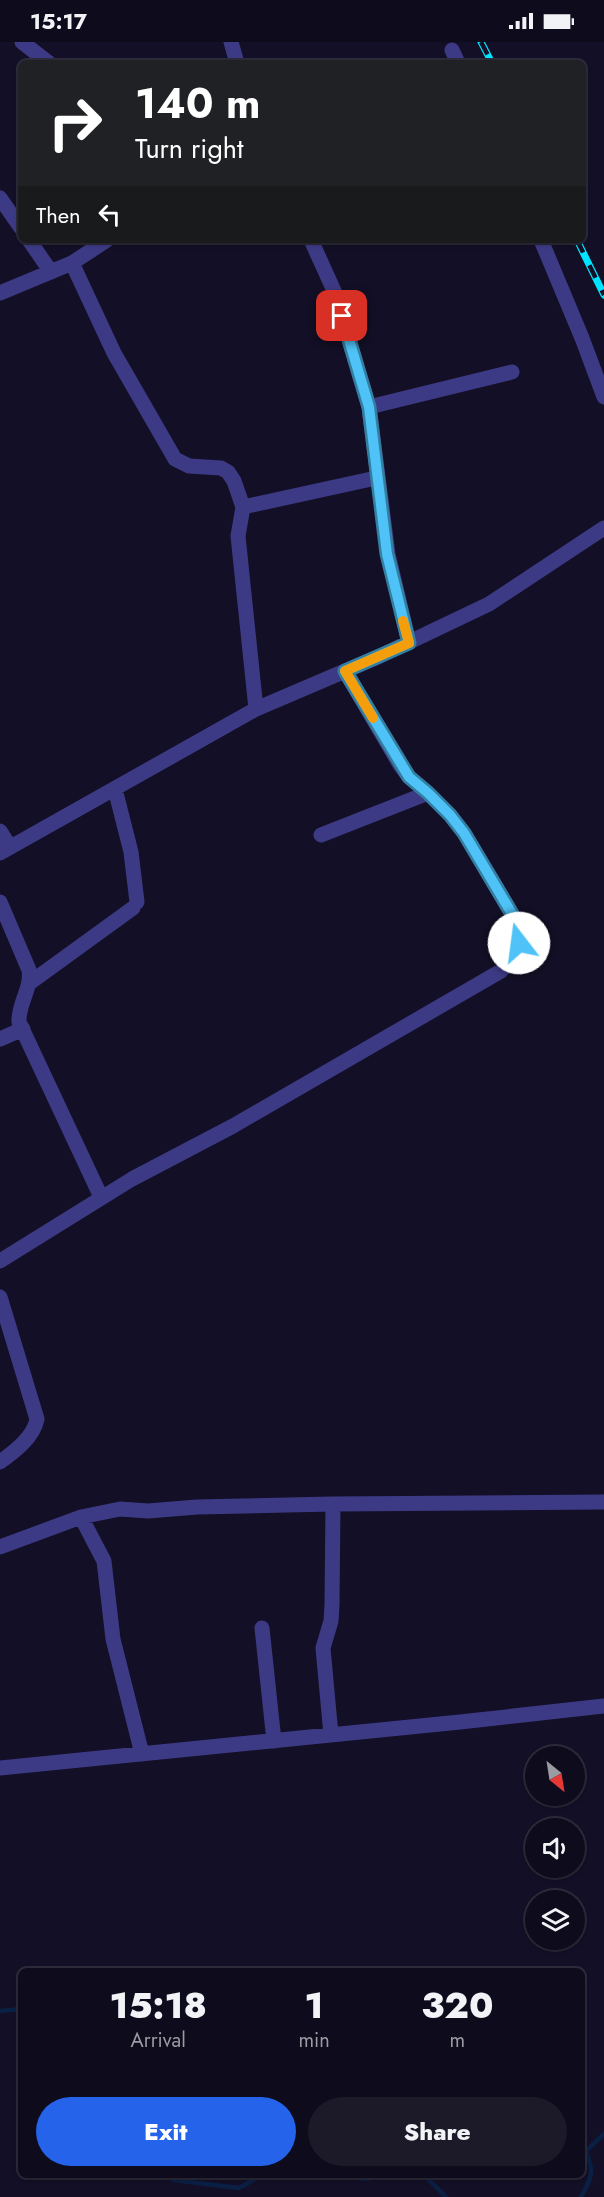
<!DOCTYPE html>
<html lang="en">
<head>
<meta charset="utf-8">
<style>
  :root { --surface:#0e0b1c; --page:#1c1929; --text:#f1f3f6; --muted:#9b9ba3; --line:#2e2b3b; --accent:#2563eb }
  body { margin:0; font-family:Jost,sans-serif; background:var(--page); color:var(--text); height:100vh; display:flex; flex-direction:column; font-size:22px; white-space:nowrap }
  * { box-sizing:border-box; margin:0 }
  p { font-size:20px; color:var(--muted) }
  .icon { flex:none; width:33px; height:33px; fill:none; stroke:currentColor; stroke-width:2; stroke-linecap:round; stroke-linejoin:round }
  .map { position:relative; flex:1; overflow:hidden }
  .side { position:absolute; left:18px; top:1926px; width:567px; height:210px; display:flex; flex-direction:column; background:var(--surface); border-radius:9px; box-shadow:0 2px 4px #0004,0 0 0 2px var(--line) }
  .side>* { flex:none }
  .guide { position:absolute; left:18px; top:18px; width:568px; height:183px; border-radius:9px; box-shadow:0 2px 4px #0004,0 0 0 2px var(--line); background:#202124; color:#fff; overflow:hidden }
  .needle { width:39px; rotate:150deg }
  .tools { position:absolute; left:525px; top:1704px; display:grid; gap:12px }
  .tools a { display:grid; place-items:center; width:60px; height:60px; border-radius:50%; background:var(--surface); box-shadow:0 2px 4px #0004,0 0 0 2px var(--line); font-size:30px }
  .pin { position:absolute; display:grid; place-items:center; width:51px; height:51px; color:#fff; margin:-26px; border-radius:12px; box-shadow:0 3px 9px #0006 }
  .me { position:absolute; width:66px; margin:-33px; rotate:345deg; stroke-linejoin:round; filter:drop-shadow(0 0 4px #0008) }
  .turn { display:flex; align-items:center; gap:21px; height:126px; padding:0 18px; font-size:27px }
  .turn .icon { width:78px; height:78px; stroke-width:2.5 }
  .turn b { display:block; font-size:42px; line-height:51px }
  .then { display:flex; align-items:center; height:57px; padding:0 18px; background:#0003; gap:12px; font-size:22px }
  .eta { display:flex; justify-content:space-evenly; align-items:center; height:102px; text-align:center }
  .eta b { font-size:36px; font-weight:800; line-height:42px }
  .action { display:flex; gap:12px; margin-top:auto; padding:12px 18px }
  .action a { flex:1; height:69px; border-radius:36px; background:var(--accent); color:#fff; font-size:24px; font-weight:800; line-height:69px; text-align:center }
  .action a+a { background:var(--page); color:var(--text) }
  .status { display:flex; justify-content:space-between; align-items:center; height:42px; padding:0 30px; background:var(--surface); direction:ltr }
  .status svg { height:16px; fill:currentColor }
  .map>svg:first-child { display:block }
</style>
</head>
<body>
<div class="status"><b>15:17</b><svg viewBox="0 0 49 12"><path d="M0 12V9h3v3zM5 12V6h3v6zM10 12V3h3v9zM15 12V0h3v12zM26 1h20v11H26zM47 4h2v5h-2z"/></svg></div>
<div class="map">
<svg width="604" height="2155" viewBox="0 0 604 2155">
  <rect width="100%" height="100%" fill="#130f26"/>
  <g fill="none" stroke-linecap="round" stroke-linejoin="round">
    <!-- stream -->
    <path stroke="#0a1f44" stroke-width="4.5" d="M0,1969L21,1967
      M168,2133L173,2138L239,2146L262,2133
      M336,2133L366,2137L388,2133
      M424,2133L446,2155
      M581,2155C585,2147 592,2137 591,2127C590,2120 587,2115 587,2108L604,2092"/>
    <!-- minor -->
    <path stroke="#3d3a85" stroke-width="15" d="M22,0L49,21
      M231,0L237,21
      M452,8L458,21
      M0,156L21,186
      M29,198L51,230
      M311,198L335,251L369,365L388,512L409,601
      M541,198L582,296L604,355
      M72,221L114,311L175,417L189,424L221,426L228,430L234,439L243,465L238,494L256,667
      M0,251L72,221L107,198
      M369,365L512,330
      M243,465L376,436
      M115,747L131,810L137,860
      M0,789L10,805
      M321,793L428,751
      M0,811L256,667L380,614L489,562L604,486
      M0,860L29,928C32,947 18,961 19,980L101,1155
      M31,940L133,866
      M0,997L23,987
      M0,1219L132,1137L233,1084L501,929L512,916L519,901L518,882L464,791L450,773L428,751L409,735L400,723L345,629
      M0,1255L37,1377C34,1395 14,1410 0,1420
      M81,1475L104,1519L113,1597L142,1712
      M0,1505L81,1475L120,1467L148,1469L197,1465L333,1462L604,1460
      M262,1586L274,1699
      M331,1693L323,1606L331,1579L332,1563L333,1462
      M0,1726L460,1680L604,1664"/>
    <defs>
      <path id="rail" d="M481,0L492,21
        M577,198L604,253"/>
    </defs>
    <!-- rail casing -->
    <use href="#rail" stroke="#00e5ff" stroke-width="7"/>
    <!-- rail -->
    <use href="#rail" stroke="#130f26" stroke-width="4.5" stroke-dasharray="14" stroke-linecap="butt"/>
  </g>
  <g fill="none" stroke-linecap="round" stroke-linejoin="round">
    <defs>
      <path id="route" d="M342,274L369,365L387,512L409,601L345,629L409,735L428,751L450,773L464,791L518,882L519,901"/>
    </defs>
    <!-- route casing -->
    <use href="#route" stroke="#337fa1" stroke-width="15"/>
    <!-- route -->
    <use href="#route" stroke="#4fc3f7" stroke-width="10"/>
    <!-- slow -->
    <path stroke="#f59e0b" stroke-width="10" d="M373,676L345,629L409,601L403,579"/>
  </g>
</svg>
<div class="tools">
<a><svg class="needle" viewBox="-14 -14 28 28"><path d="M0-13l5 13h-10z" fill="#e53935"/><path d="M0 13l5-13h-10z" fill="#9b9ba3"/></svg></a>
<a><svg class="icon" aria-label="sound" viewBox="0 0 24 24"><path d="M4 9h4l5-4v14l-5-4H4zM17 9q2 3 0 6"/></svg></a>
<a><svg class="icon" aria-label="layers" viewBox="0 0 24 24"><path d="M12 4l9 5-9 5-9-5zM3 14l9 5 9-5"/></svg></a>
</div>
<div class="pin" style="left:342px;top:274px;background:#d93025"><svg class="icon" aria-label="arrive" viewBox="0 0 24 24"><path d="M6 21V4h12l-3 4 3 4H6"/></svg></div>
<svg class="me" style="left:519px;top:901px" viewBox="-20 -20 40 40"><circle r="19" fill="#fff"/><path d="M0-13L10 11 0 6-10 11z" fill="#4fc3f7"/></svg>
<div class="guide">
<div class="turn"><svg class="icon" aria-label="right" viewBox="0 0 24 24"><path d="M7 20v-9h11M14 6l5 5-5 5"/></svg><div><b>140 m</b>Turn right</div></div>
<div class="then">Then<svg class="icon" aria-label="left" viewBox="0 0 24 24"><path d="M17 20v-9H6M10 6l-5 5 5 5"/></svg></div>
</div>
<section class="side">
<div class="eta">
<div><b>15:18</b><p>Arrival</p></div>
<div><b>1</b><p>min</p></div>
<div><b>320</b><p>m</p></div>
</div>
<div class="action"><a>Exit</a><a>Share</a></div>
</section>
</div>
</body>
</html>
